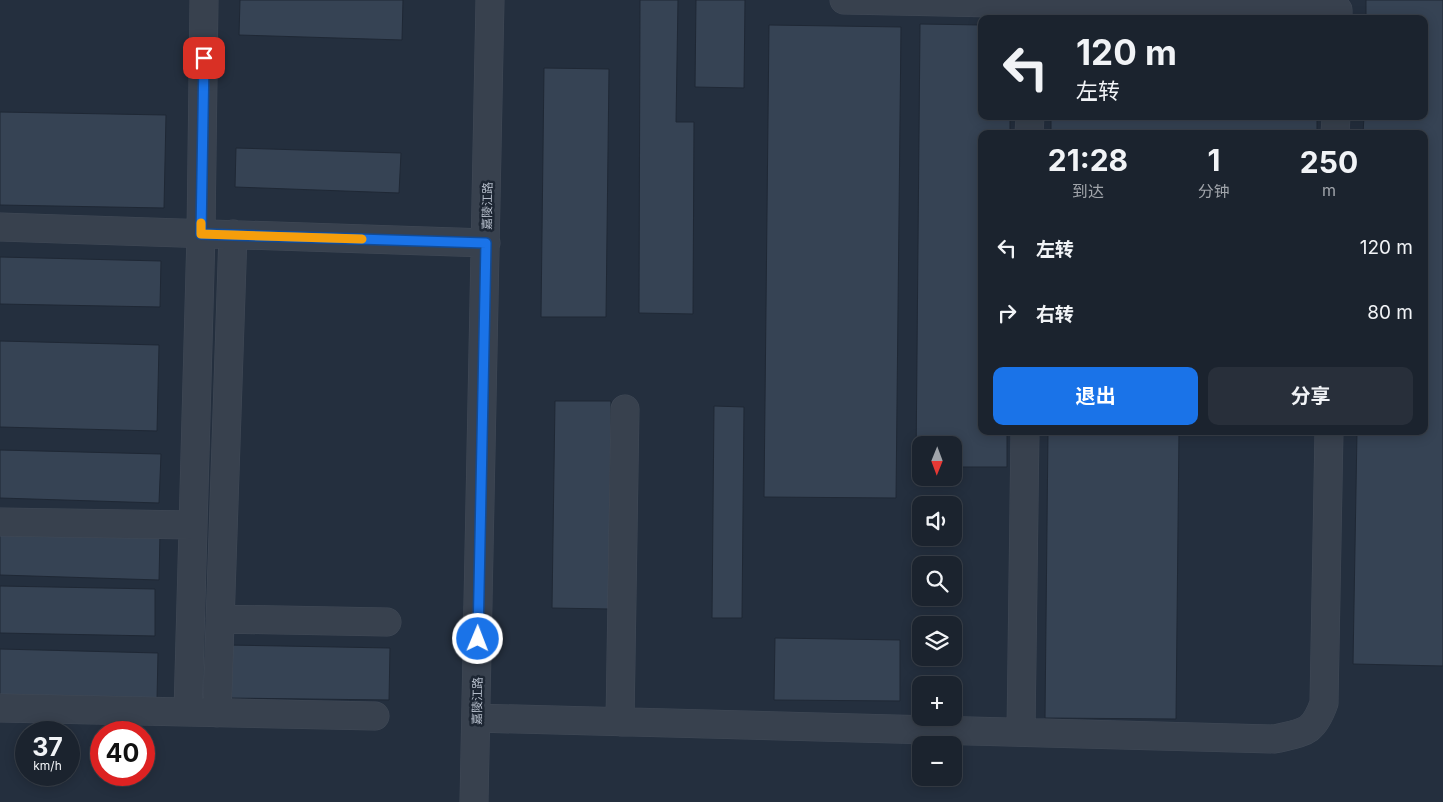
<!DOCTYPE html>
<html lang="zh">
<head>
<meta charset="utf-8">
<style>
  :root { --surface:#1b232e; --page:#282f3a; --text:#f1f3f6; --muted:#a0a4aa; --line:#39404a; --accent:#1a73e8 }
  body { margin:0; font-family:Inter,"Noto Sans SC",sans-serif; background:var(--page); color:var(--text); height:100vh; display:flex; flex-direction:column; font-size:19px; white-space:nowrap }
  * { box-sizing:border-box; margin:0 }
  p { font-size:16px; color:var(--muted) }
  .icon { flex:none; width:28px; height:28px; fill:none; stroke:currentColor; stroke-width:2; stroke-linecap:round; stroke-linejoin:round }
  .map { position:relative; flex:1; overflow:hidden }
  .side { position:absolute; left:978px; top:130px; width:450px; height:305px; display:flex; flex-direction:column; background:var(--surface); border-radius:10px; box-shadow:0 2px 12px #0003,0 0 0 1px var(--line) }
  .side>* { flex:none }
  .hud { position:absolute; left:978px; top:15px; width:450px; height:105px; border-radius:10px; box-shadow:0 2px 12px #0003,0 0 0 1px var(--line); background:#1b232e; color:var(--text); overflow:hidden }
  .needle { width:32px; rotate:181deg }
  .tools { position:absolute; left:912px; top:436px; display:grid; gap:10px }
  .tools a { display:grid; place-items:center; width:50px; height:50px; border-radius:10px; background:var(--surface); box-shadow:0 2px 12px #0003,0 0 0 1px var(--line); font-size:25px }
  .speed { position:absolute; left:15px; top:721px; display:flex; gap:10px; font-size:25px; font-weight:700; text-align:center }
  .speed>* { display:grid; place-content:center; width:65px; height:65px; border-radius:50%; background:var(--surface); box-shadow:0 2px 12px #0003,0 0 0 1px var(--line); line-height:1 }
  .speed small { font-size:12px; font-weight:400 }
  .speed .limit { border:8px solid #d22; background:#fff; color:#111 }
  .pin { position:absolute; display:grid; place-items:center; width:42px; height:42px; color:#fff; margin:-21px; border-radius:10px; box-shadow:0 2px 8px #0006 }
  .me { position:absolute; width:55px; margin:-28px; rotate:1deg; stroke-linejoin:round; filter:drop-shadow(0 0 4px #0008) }
  .turn { display:flex; align-items:center; gap:18px; height:105px; padding:0 15px; font-size:22px }
  .turn .icon { width:65px; height:65px; stroke-width:2.5 }
  .turn b { display:block; font-size:35px; line-height:42px }
  .eta { display:flex; justify-content:space-evenly; align-items:center; height:85px; text-align:center }
  .eta b { font-size:30px; font-weight:700; line-height:35px }
  .action { display:flex; gap:10px; margin-top:auto; padding:10px 15px }
  .action a { flex:1; height:58px; border-radius:10px; background:var(--accent); color:#fff; font-size:20px; font-weight:700; line-height:58px; text-align:center }
  .action a+a { background:var(--page); color:var(--text) }
  ul { padding:0; list-style:none }
  li { display:flex; align-items:center; gap:15px; height:65px; padding:0 15px }
  li div { flex:1 }
  li b { display:block; font-size:19px }
  li em { font-style:normal }
  .map>svg:first-child { display:block }
</style>
</head>
<body>
<div class="map">
<svg width="1443" height="802" viewBox="0 0 1443 802">
  <rect width="100%" height="100%" fill="#242f3e"/>
  <!-- building -->
  <path fill="#364354" stroke="#1f2835" d="M240,0H403L402,40L239,35Z
    M640,0H678L676,122H694L693,314L639,313Z
    M696,0H745L744,88L695,87Z
    M1366,0H1443V666L1353,664L1357,431H1424V134H1363L1364,116H1424V19H1366Z
    M920,24L981,25V116H1010V134H981V431H1007V467H954V445H921V466H916Z
    M769,25L901,27L896,498L764,497Z
    M544,68L609,69L606,317H541Z
    M0,112L166,115L164,208L0,205Z
    M1051,116H1317V134H1051Z
    M236,148L401,153L399,193L235,187Z
    M0,257L161,261L160,307L0,304Z
    M0,341L159,345L157,431L0,427Z
    M555,401H611L609,609L552,608Z
    M714,406L744,407L742,618H712Z
    M1048,431H1179L1176,719L1045,718Z
    M0,450L161,454L159,503L0,498Z
    M0,529L160,533L159,580L0,575Z
    M0,586L155,589V636L0,633Z
    M775,638L900,640V701L774,700Z
    M227,645L390,648L389,700L226,698Z
    M0,649L158,653L157,699L0,695Z"/>
  <g fill="none" stroke-linecap="round" stroke-linejoin="round">
    <defs>
      <path id="minor" d="M844,0L1338,10V19
        M1029,134L1030,116
        M1335,134L1336,116
        M0,227L486,243
        M0,522L193,525
        M220,619L387,622
        M0,708L375,716
        M188,712L201,234L204,0
        M217,713L233,234
        M476,718L1275,739C1304,732 1313,734 1324,703L1329,431
        M620,722L625,409
        M1021,732L1025,431
        M474,802L490,0"/>
    </defs>
    <!-- minor casing -->
    <use href="#minor" stroke="#414a57" stroke-width="29"/>
    <!-- minor -->
    <use href="#minor" stroke="#38414e" stroke-width="28"/>
  </g>
  <g fill="none" stroke-linecap="round" stroke-linejoin="round">
    <defs>
      <path id="route" d="M204,58L201,234L486,243L478,639"/>
    </defs>
    <!-- route casing -->
    <use href="#route" stroke="#114b97" stroke-width="12"/>
    <!-- route -->
    <use href="#route" stroke="#1a73e8" stroke-width="9"/>
    <!-- slow -->
    <path stroke="#f59e0b" stroke-width="9" d="M201,223V234L362,239"/>
  </g>
  <g text-anchor="middle" dominant-baseline="central" stroke-width="5" stroke-linejoin="round" paint-order="stroke">
    <!-- street labels -->
    <g font-size="12" fill="#b4bcc9" stroke="#1d2633">
      <text transform="translate(487 206) rotate(-89)">嘉陵江路</text>
      <text transform="translate(477 701) rotate(-89)">嘉陵江路</text>
    </g>
  </g>
</svg>
<div class="tools">
<a><svg class="needle" viewBox="-14 -14 28 28"><path d="M0-13l5 13h-10z" fill="#e53935"/><path d="M0 13l5-13h-10z" fill="#a0a4aa"/></svg></a>
<a><svg class="icon" aria-label="sound" viewBox="0 0 24 24"><path d="M4 9h4l5-4v14l-5-4H4zM17 9q2 3 0 6"/></svg></a>
<a><svg class="icon" aria-label="search" viewBox="0 0 24 24"><circle cx="10" cy="10" r="6"/><path d="M15 15l6 6"/></svg></a>
<a><svg class="icon" aria-label="layers" viewBox="0 0 24 24"><path d="M12 4l9 5-9 5-9-5zM3 14l9 5 9-5"/></svg></a>
<a>+</a>
<a>−</a>
</div>
<div class="speed"><div>37<small>km/h</small></div><div class="limit">40</div></div>
<div class="pin" style="left:204px;top:58px;background:#d93025"><svg class="icon" aria-label="arrive" viewBox="0 0 24 24"><path d="M6 21V4h12l-3 4 3 4H6"/></svg></div>
<svg class="me" style="left:478px;top:639px" viewBox="-20 -20 40 40"><circle r="17" fill="#1a73e8" stroke="#fff" stroke-width="3"/><path d="M0-11L8 9 0 5-8 9z" fill="#fff"/></svg>
<div class="hud">
<div class="turn"><svg class="icon" aria-label="left" viewBox="0 0 24 24"><path d="M17 20v-9H6M10 6l-5 5 5 5"/></svg><div><b>120 m</b>左转</div></div>
</div>
<section class="side">
<div class="eta">
<div><b>21:28</b><p>到达</p></div>
<div><b>1</b><p>分钟</p></div>
<div><b>250</b><p>m</p></div>
</div>
<ul>
<li><svg class="icon" aria-label="left" viewBox="0 0 24 24"><path d="M17 20v-9H6M10 6l-5 5 5 5"/></svg><div><b>左转</b></div><em>120 m</em></li>
<li><svg class="icon" aria-label="right" viewBox="0 0 24 24"><path d="M7 20v-9h11M14 6l5 5-5 5"/></svg><div><b>右转</b></div><em>80 m</em></li>
</ul>
<div class="action"><a>退出</a><a>分享</a></div>
</section>
</div>
</body>
</html>
